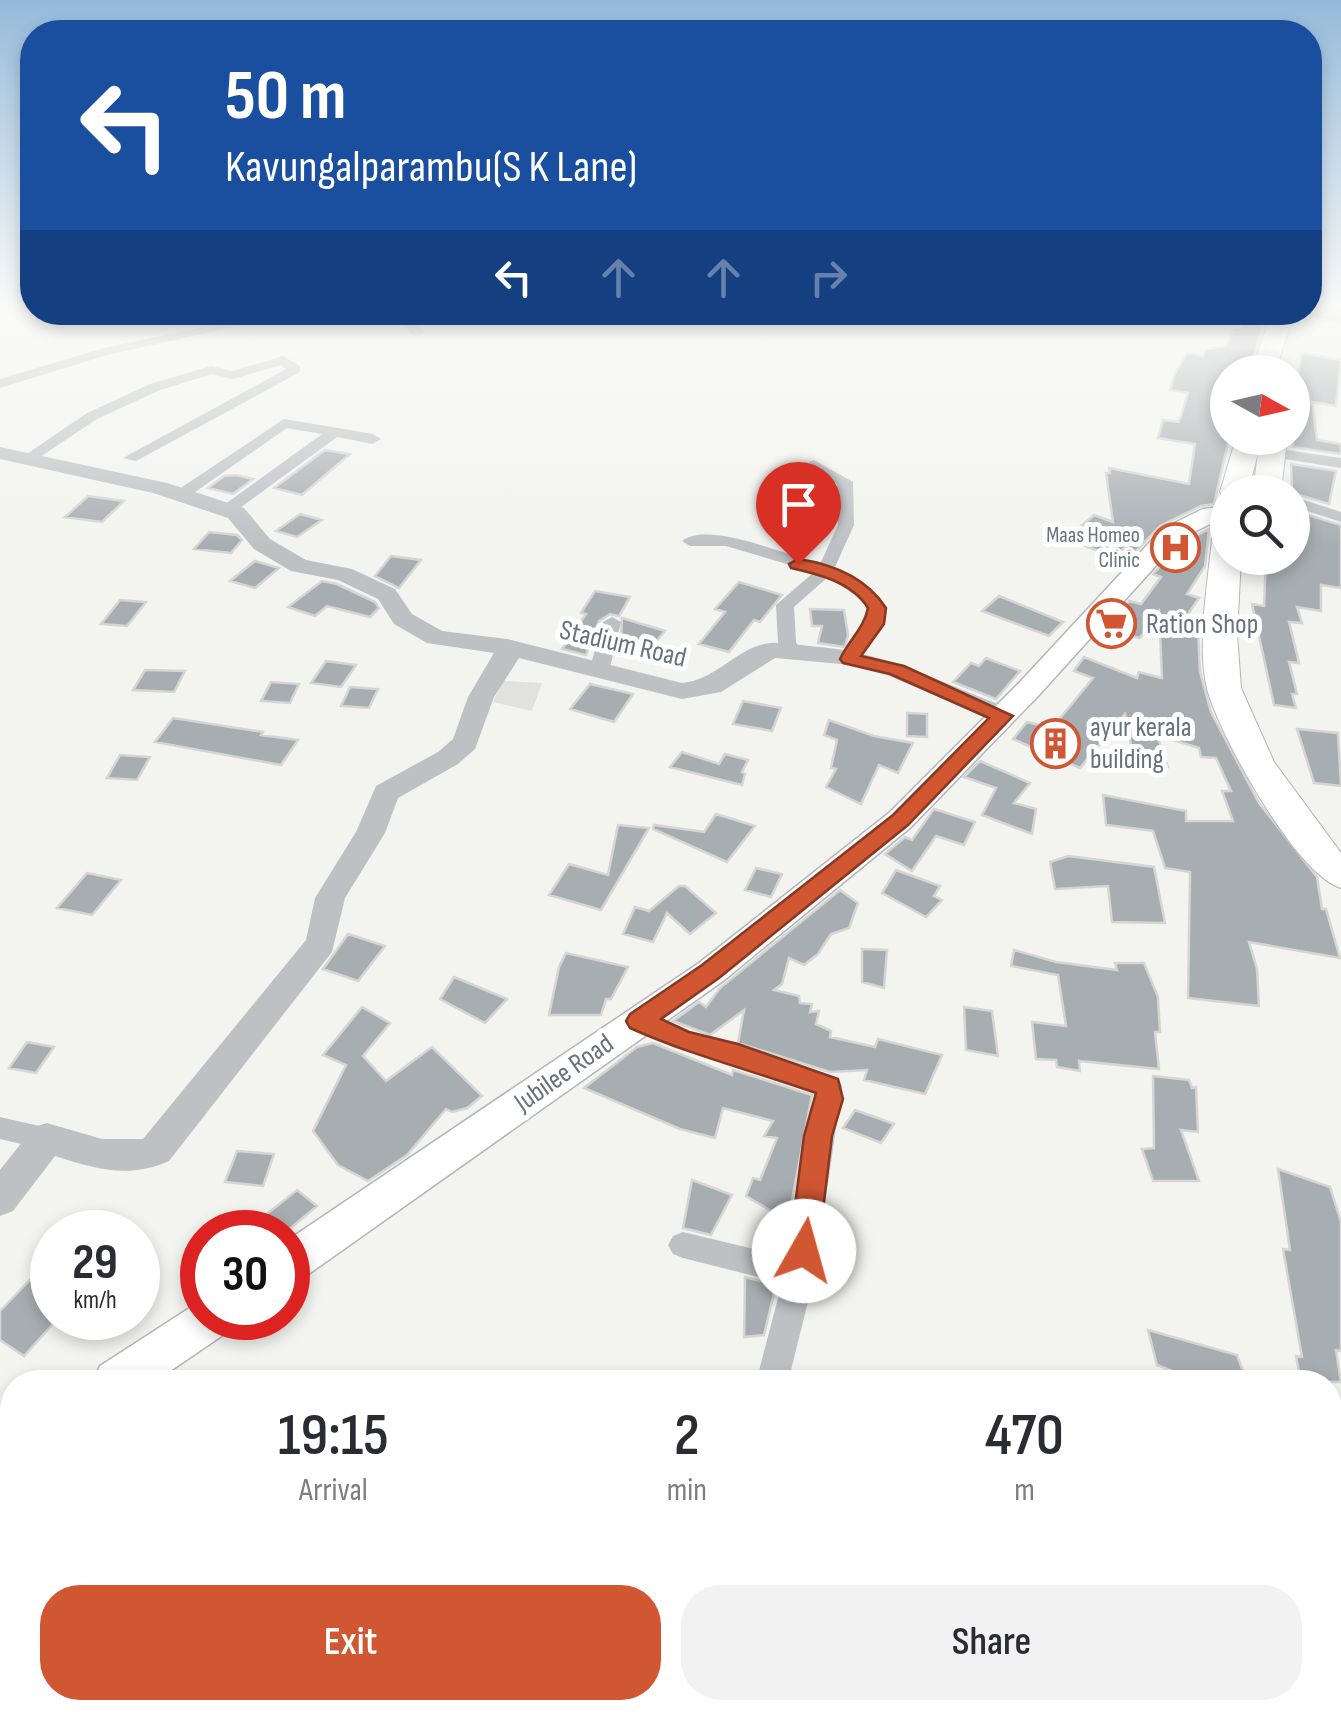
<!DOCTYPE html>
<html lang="en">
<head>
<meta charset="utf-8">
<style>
  :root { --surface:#fff; --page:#f2f2f3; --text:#2b2b33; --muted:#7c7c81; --accent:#d15632 }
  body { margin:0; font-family:"Sofia Sans Condensed",sans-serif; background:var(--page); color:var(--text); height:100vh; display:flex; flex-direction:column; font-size:38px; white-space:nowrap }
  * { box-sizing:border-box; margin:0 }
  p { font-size:32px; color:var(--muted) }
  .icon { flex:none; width:55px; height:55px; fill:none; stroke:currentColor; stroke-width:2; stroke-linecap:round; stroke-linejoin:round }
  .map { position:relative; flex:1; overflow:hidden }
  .details { position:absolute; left:0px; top:1370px; width:1342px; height:350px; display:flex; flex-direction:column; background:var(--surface); border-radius:40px 40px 0 0; box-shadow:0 5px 15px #0003 }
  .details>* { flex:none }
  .guide { position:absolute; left:20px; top:20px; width:1302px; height:305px; border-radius:40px; box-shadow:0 5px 15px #0003; background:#1a4fa0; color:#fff; overflow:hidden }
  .needle { width:65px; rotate:98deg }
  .fabs { position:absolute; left:1210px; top:355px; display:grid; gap:20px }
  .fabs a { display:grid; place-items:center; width:100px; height:100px; border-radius:50%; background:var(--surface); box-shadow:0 5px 15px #0003; font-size:50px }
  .speed { position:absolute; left:30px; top:1210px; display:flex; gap:20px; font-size:50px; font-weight:700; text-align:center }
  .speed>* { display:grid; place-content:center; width:130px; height:130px; border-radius:50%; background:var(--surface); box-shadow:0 5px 15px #0003; line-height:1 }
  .speed small { font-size:25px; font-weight:400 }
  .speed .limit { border:15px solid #d22; background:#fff; color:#111 }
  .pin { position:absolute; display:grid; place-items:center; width:85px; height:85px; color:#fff; margin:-102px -42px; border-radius:50% 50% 50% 0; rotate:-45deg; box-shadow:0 0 10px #0007 }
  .pin .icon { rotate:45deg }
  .me { position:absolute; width:110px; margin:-55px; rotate:7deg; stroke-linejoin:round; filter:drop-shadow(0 0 8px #0008) }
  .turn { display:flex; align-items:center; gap:35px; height:210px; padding:0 40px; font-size:45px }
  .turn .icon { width:130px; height:130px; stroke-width:2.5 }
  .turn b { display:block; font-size:70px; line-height:85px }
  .lanes { display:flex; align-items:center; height:95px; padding:0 40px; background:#0003; justify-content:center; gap:50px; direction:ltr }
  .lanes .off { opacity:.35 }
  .eta { display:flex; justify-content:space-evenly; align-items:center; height:170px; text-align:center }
  .eta b { font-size:60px; font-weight:600; line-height:70px }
  .cta { display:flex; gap:20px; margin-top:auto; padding:20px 40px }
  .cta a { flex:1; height:115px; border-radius:40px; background:var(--accent); color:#fff; font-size:40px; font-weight:600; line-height:115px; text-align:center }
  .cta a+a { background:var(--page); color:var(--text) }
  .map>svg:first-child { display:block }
</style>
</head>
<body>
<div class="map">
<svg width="1341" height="1720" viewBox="0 0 1341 1720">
  <rect width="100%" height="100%" fill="#f3f3f0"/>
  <!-- built -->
  <path fill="#e1e2e0" d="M503,681L542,683L532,711L493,702Z"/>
  <!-- building -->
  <path fill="#a7aeb2" stroke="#d5d5d3" stroke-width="2.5" d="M1310,306H1341V323L1298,315L1310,312Z
    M1242,323L1263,327L1248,372H1228L1229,438L1214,504L1201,506L1160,526L1135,552L1124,548L1115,557L1066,539L1094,515L1113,522L1106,473H1110L1109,468L1189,484L1195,444L1158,438L1163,420L1179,422L1188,393L1170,390L1175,373L1187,353L1203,356L1206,349L1226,346L1234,327L1240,328Z
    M1302,353L1341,360L1336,406L1312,402L1317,440L1341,444V454L1293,447L1292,404Z
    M325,450L350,454L302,495L274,488Z
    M1291,464L1336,471L1329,504L1292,493Z
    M236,475L253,479L233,494L208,488L224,476Z
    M88,496L124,501L102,522L65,517Z
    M1292,510L1341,525V588L1321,585V611L1297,607L1302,623L1289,622L1299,663L1289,662L1297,694H1292L1296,708L1274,705L1252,604L1264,606L1266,558H1292Z
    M300,514L322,520L297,537L276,531Z
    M1209,529L1205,566L1187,594L1199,598L1177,630L1198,631L1200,672L1211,712L1259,803L1317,877L1322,909H1326L1340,958L1249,942L1257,969L1259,1006L1188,998L1190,872L1165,868L1153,831L1106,825L1103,795L1186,811V821H1233L1222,791H1231L1216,758L1201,757L1199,748L1157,735L1168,767L1135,766L1125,714L1080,768L1013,739L1027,722L1052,728L1093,678L1074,671L1084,657L1137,678L1139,672L1162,678L1159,611L1140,638L1105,632L1129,601L1141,604L1161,577L1153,574L1182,542Z
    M209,532L237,535L242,540L231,553L194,549Z
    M391,556L421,560L399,588L375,576Z
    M255,561L279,568L255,588L230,581Z
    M322,581L337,584L375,602L379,608L370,617L327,606L315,616L288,607Z
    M739,582L782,595L760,622L754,620L729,652L699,644L725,612L715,609Z
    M595,591L630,597L619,616L610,614L599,621L586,655L562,649L586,614L581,613Z
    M999,596L1063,622L1049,636L982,611Z
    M120,600L146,602L127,626L101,624Z
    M810,609L844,610L848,635L845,647L818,643L822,626H812Z
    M622,618L665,631L651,647L621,638Z
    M986,658L1020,671L996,699L953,682L971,663L979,666Z
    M326,661L356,665L341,687L311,683Z
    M145,670L185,671L174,692L133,690Z
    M271,682L299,684L290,703L261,701Z
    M590,684L633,694L614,722L570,709Z
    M350,687L378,689L369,708L341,706Z
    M743,701L781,708L772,731L733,724Z
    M907,713L927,714V737L907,736Z
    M173,718L263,732L261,735L298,740L281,765L155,742Z
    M829,720L874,736L913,743L898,773L879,765L861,804L826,787L836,769L831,768L837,740L824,735Z
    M1297,729L1338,733L1341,786L1314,783Z
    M682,752L719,764L725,754L748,760L742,772L745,774L742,785L670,767Z
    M120,755L150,757L137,780L107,778Z
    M980,761L1030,783L1014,803L1036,809L1032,834L982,815L996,788L964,777Z
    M934,809L975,822L964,845L936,836L912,871L885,854L905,837L912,840Z
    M716,814L755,826L727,862L653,829L654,825L704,832Z
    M618,825L649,828L601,910L549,895L569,864L608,875Z
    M1068,856L1154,867L1165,923L1112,922L1108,886L1055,889L1050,862Z
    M756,868L782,874L771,897L745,890Z
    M896,870L940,886L934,896L942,900L926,917L882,893Z
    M87,873L121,880L92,915L57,908Z
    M679,886H685L716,913L690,934L667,913L653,942L623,934L635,907L649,911Z
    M840,890L858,903L849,928L831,934L818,954L804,965L789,958L782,984L774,990L799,996L800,1003L812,1004L810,1012L819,1011L816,1024L831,1031L830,1037L875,1047L878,1039L942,1055L925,1094L864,1080L867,1070L830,1072L738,1043L744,1010L710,1035L673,1021L699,1002L706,1007L720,988Z
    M348,934L385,946L358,981L323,969Z
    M862,949L887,950L884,988L862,982Z
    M1014,950L1056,962L1117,970L1115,963H1144L1158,997L1160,1032H1155L1159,1069L1079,1061L1080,1071L1057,1067L1056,1060L1036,1059L1032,1022L1066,1026L1058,975L1011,966Z
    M566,953L628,967L611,999H606L601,1015H549L559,967Z
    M454,977L507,999L485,1023L440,999Z
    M362,1007L390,1023L363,1056L386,1081L432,1047L482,1096L467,1108L452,1112L446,1109L407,1155L368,1181L338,1165L313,1131L346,1065L323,1055Z
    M964,1007L992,1011L998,1056L966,1050Z
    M27,1042L54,1047L36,1073L9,1068Z
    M653,1043L732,1075L733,1070L812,1095L788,1221L746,1196L753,1178L760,1180L777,1138L764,1136L773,1121L723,1108L715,1138L680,1129L584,1088L637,1047Z
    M1153,1076L1189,1080L1192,1088L1196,1087L1198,1132L1181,1130L1199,1181H1153L1142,1149L1154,1148Z
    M855,1110L894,1124L881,1143L843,1128Z
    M237,1151L274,1154L263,1186L225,1182Z
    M1278,1169L1330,1187L1341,1222V1351L1336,1350L1341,1382H1301L1296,1356L1302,1357L1283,1249L1290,1250Z
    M692,1180L732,1195L711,1235L683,1228Z
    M297,1190L317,1206L286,1232H244Z
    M787,1228L783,1252L756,1246L757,1229Z
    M52,1257V1325L24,1356L0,1340V1311Z
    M745,1277L776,1285L764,1335L744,1337Z
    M1148,1330L1237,1355L1247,1382H1201L1157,1365Z"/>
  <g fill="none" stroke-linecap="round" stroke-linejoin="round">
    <defs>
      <path id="secondary" d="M1228,506V520L1216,521L1180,539L1039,695L911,827L723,981L303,1278L288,1283V1240L699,963L889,813L1019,683L1162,529L1203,509Z
        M202,1300V1318H232L226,1333L154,1382H93L100,1366Z
        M12,1430V1483L0,1488V1435Z"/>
      <path id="trunk" d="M1272,312H1295L1275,372H1251Z
        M1236,438H1287L1281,492H1253L1258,453L1248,492H1228V499L1224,498L1220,492Z
        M1228,520V558H1241L1237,634L1241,688L1274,762L1341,853V888C1296,875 1220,736 1207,689C1196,644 1209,576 1213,529L1218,523Z"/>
    </defs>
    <!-- secondary casing -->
    <use href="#secondary" stroke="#b2b6ba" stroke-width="3"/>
    <!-- trunk casing -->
    <use href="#trunk" stroke="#b2b5b8" stroke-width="2"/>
    <!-- minor -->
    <path fill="#bdc1c4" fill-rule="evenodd" d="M274,312H301L107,355L0,388V379L104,348Z
      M392,312H406L425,333L413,336Z
      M283,356L300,366V372L136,461L123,458L286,369L281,365L233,379L212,374L160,390L97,419L34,461L21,458L87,413L150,384L211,366L233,371Z
      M284,419L373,434L381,439L373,444L337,437L233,513H221V507L322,434L287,428L188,497H176V491Z
      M1271,448L1341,458V468L1266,456V450Z
      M814,460L853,482L854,525L835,567C896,604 897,604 857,663L850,665L841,659C874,610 882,611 828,577L794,607L796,642L802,652L793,658L786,656L778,642L776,605L814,572L726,546H690L682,541C711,520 786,557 821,562L838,525L837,484L809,468V462Z
      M1292,496L1341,512V522L1292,506Z
      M612,617L621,622L609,671L599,677L592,675L589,671L603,622Z
      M639,1011L689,1032L838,1078L842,1086L815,1274L788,1382H756L782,1283L683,1258L673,1254L668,1245L673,1236L683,1232L787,1257L803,1147L816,1092L675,1048L630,1028L626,1021L630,1014Z
      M0,1117L57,1130L61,1138L57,1146L47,1150L0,1139Z
      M556,1708H596L601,1720H561Z
      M615,1708H679L684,1720H610Z"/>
    <!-- tertiary -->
    <path fill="#bdc1c4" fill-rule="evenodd" d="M0,447L167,483L244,508L270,539L306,560L352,569L395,589L412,614L442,631L507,639L682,683C718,680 737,646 771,643C783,642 797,645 809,646C893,652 937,683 1012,709L1016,715L1012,721H994L887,675L841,664L775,658L721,692L682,699L519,658L494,697L475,749L458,764L398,798L385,833L345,898L332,952L169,1161C128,1179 96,1169 55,1156L13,1211L0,1216V1170L34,1127L47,1123L102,1139H143L306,940L315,898L356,832L376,786L438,752L453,739L468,697L494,653L427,643L394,624L378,599L338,580L291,571L254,549L228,518L153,493L0,459Z"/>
    <!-- secondary -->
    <use href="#secondary" fill="#fff" fill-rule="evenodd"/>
    <!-- trunk -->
    <use href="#trunk" fill="#fff" fill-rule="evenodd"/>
  </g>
  <!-- sky -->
  <linearGradient id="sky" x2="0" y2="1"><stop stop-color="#94bada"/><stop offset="0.56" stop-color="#fafaf8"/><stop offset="1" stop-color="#fafaf8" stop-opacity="0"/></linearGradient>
  <rect width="1341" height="547" fill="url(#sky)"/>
  <!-- route -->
  <path fill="#d15632" stroke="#883820" stroke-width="2.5" d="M798,559C832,564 866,577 886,608L884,624L861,656L904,666L1013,716L908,825L719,978L661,1019L689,1032L738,1044L838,1079L843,1099L832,1136L818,1251L814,1261L804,1265L793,1261L789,1251L804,1136L816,1093C754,1071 690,1055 630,1028L626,1021L630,1014L702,965L893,815L989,718L890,674L843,663L840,659C849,640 864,628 868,608C852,582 818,574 791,568L789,564Z"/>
  <!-- icons -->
  <defs>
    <symbol id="hospital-ring" viewBox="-11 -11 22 22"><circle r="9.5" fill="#fff" stroke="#d15632" stroke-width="1.5"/><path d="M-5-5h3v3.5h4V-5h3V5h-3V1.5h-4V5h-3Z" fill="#d15632"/></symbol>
    <symbol id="supermarket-ring" viewBox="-11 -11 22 22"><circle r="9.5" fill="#fff" stroke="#d15632" stroke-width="1.5"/><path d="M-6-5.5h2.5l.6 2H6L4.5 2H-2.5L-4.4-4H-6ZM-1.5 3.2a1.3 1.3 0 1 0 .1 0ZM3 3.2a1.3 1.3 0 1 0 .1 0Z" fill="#d15632"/></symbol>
    <symbol id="building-ring" viewBox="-11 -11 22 22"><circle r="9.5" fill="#fff" stroke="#d15632" stroke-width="1.5"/><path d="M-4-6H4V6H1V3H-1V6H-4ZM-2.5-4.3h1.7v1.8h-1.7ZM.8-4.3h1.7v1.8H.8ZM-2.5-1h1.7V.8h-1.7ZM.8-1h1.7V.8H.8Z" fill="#d15632"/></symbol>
  </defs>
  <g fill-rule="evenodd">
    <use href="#hospital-ring" x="1148" y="520" width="55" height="55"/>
    <use href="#supermarket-ring" x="1084" y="596" width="55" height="55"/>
    <use href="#building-ring" x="1028" y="716" width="55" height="55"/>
  </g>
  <g text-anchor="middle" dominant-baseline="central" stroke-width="10" stroke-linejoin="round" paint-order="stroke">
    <!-- far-poi labels -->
    <g font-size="22" fill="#65737e" stroke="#fff" text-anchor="end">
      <text x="1140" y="535">Maas Homeo<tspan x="1140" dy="25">Clinic</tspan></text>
    </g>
    <!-- poi labels -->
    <g font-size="28" fill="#65737e" stroke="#fff" text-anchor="start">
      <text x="1146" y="624">Ration Shop</text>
      <text x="1090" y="727">ayur kerala<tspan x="1090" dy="32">building</tspan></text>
    </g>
    <!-- street labels -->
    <g font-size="28" fill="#65737e" stroke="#fff">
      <text transform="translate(623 644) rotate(13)">Stadium Road</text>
      <text transform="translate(564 1073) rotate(-35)">Jubilee Road</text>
    </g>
  </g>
</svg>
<div class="fabs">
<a><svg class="needle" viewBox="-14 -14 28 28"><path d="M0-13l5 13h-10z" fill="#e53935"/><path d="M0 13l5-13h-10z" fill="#7c7c81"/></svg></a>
<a><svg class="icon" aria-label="search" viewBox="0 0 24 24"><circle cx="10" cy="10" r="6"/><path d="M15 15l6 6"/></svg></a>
</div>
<div class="speed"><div>29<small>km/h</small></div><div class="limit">30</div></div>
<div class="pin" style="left:798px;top:564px;background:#d93025"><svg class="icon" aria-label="arrive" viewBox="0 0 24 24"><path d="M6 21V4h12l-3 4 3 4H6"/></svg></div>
<svg class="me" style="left:804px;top:1251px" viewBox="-20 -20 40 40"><circle r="19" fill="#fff"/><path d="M0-13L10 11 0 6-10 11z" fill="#d15632"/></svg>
<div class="guide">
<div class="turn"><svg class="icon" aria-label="left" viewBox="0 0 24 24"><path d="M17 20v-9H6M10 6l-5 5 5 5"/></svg><div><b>50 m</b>Kavungalparambu(S K Lane)</div></div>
<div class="lanes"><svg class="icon" aria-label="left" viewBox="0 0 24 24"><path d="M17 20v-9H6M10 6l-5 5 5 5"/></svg><svg class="icon off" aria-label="ahead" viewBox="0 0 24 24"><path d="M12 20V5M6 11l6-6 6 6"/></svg><svg class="icon off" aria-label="ahead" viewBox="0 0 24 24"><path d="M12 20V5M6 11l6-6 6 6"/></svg><svg class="icon off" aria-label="right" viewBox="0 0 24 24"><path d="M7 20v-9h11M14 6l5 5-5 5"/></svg></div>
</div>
<section class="details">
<div class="eta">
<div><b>19:15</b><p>Arrival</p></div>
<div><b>2</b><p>min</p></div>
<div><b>470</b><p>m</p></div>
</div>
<div class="cta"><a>Exit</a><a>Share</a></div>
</section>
</div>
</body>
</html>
